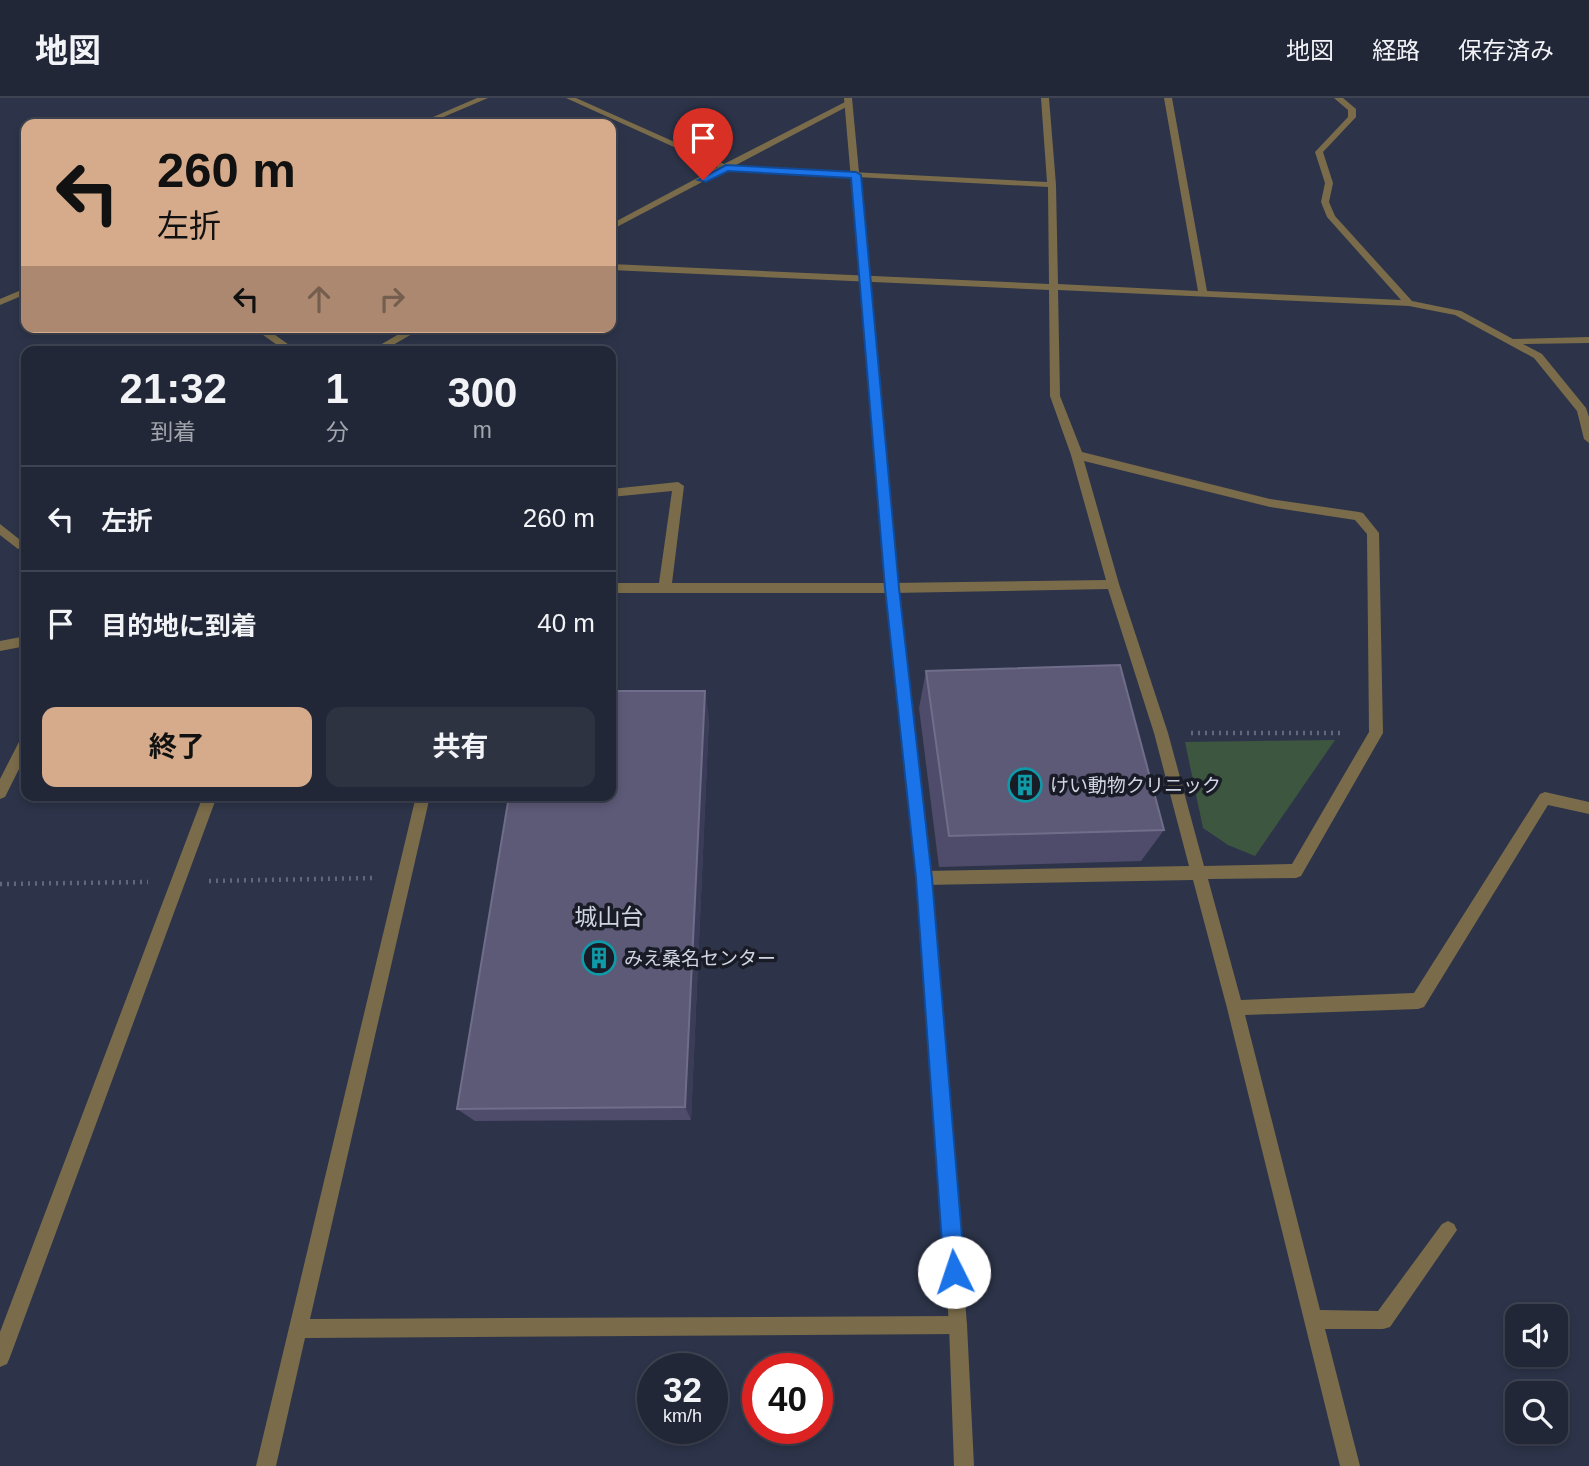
<!DOCTYPE html>
<html lang="ja">
<head>
<meta charset="utf-8">
<style>
  :root { --surface:#222737; --page:#2e3342; --text:#f1f3f6; --muted:#a2a5ad; --line:#3f4452; --accent:#d6ab8b }
  body { margin:0; font-family:Arial,"Noto Sans JP",sans-serif; background:var(--page); color:var(--text); height:100vh; display:flex; flex-direction:column; font-size:26px; white-space:nowrap }
  * { box-sizing:border-box; margin:0 }
  p { font-size:23px; color:var(--muted) }
  .icon { flex:none; width:38px; height:38px; fill:none; stroke:currentColor; stroke-width:2; stroke-linecap:round; stroke-linejoin:round }
  .map { position:relative; flex:1; overflow:hidden }
  .panel { position:absolute; left:21px; top:248px; width:595px; height:455px; display:flex; flex-direction:column; background:var(--surface); border-radius:14px; box-shadow:0 4px 10px #0003,0 0 0 2px var(--line) }
  .panel>* { flex:none }
  .hud { position:absolute; left:21px; top:21px; width:595px; height:214px; border-radius:14px; box-shadow:0 4px 10px #0003,0 0 0 2px var(--line); background:#d6ab8b; color:#111; overflow:hidden }
  .tools { position:absolute; left:1505px; top:1206px; display:grid; gap:14px }
  .tools a { display:grid; place-items:center; width:63px; height:63px; border-radius:14px; background:var(--surface); box-shadow:0 4px 10px #0003,0 0 0 2px var(--line); font-size:35px }
  .speed { position:absolute; left:637px; top:1255px; display:flex; gap:14px; font-size:35px; font-weight:700; text-align:center }
  .speed>* { display:grid; place-content:center; width:91px; height:91px; border-radius:50%; background:var(--surface); box-shadow:0 4px 10px #0003,0 0 0 2px var(--line); line-height:1 }
  .speed small { font-size:18px; font-weight:400 }
  .speed .limit { border:10px solid #d22; background:#fff; color:#111 }
  .pin { position:absolute; display:grid; place-items:center; width:60px; height:60px; color:#fff; margin:-72px -30px; border-radius:50% 50% 50% 0; rotate:-45deg; box-shadow:0 0 7px #0007 }
  .pin .icon { rotate:45deg }
  .me { position:absolute; width:77px; margin:-38px; rotate:356deg; stroke-linejoin:round; filter:drop-shadow(0 0 5px #0008) }
  .turn { display:flex; align-items:center; gap:24px; height:147px; padding:0 21px; font-size:32px }
  .turn .icon { width:91px; height:91px; stroke-width:2.5 }
  .turn b { display:block; font-size:49px; line-height:60px }
  .lanes { display:flex; align-items:center; height:66px; padding:0 21px; background:#0003; justify-content:center; gap:35px; direction:ltr }
  .lanes .off { opacity:.35 }
  .eta { display:flex; justify-content:space-evenly; align-items:center; height:119px; text-align:center }
  .eta b { font-size:42px; font-weight:700; line-height:49px }
  .primary-button { display:flex; gap:14px; margin-top:auto; padding:14px 21px }
  .primary-button a { flex:1; height:80px; border-radius:14px; background:var(--accent); color:#111; font-size:28px; font-weight:700; line-height:80px; text-align:center }
  .primary-button a+a { background:var(--page); color:var(--text) }
  ul { padding:0; list-style:none }
  li { display:flex; align-items:center; gap:21px; height:105px; padding:0 21px; border-top:2px solid var(--line) }
  li div { flex:1 }
  li b { display:block; font-size:26px }
  li em { font-style:normal }
  header { display:flex; align-items:center; gap:42px; box-sizing:border-box; height:98px; padding:0 35px; background:var(--surface); border-bottom:2px solid var(--line) }
  header strong { font-size:33px }
  nav { display:flex; gap:38px; margin-inline-start:auto; font-size:24px }
  .map>svg:first-child { display:block }
</style>
</head>
<body>
<header>
<strong>地図</strong>
<nav><a>地図</a><a>経路</a><a>保存済み</a></nav>
</header>
<div class="map">
<svg width="1589" height="1368" viewBox="0 0 1589 1368">
  <rect width="100%" height="100%" fill="#2d3449"/>
  <!-- green -->
  <path fill="#3d563f" d="M1335,642L1255,758L1228,747L1203,730L1185,644Z"/>
  <g fill="none" stroke-linecap="round" stroke-linejoin="round">
    <!-- path -->
    <path stroke="#62687b" stroke-width="4.5" stroke-dasharray="2 5" stroke-linecap="butt" d="M1191,635H1343
      M209,783L375,780
      M0,786L148,784"/>
    <!-- minor -->
    <path fill="#7a6c4a" fill-rule="evenodd" d="M477,0H488L427,26H417Z
      M566,0H576L724,66L849,2H852V6L734,68L1047,84L1041,0H1049L1056,87L1058,186L1198,193L1164,0H1172L1207,193L1401,202L1327,119L1321,104L1325,85L1315,54L1348,19V12L1334,0H1343L1356,11V19L1323,54L1333,85L1329,104L1335,118L1412,203L1461,213L1513,241L1589,239V245L1523,246L1542,256L1586,310L1589,319V345L1584,341L1577,313L1534,260L1455,217L1409,208L1058,192L1060,298L1082,354L1270,401L1359,414L1363,415L1379,435L1383,635L1301,778L1296,780L1208,781L1241,902L1414,895L1540,696L1545,694L1589,704V716L1548,707L1424,909L1418,911L1245,917L1320,1212L1378,1213L1442,1126L1448,1123L1454,1126L1457,1132L1390,1229L1383,1231H1325L1360,1368H1340L1227,910L1193,782L924,787L919,785L917,780L919,775L924,773L1189,768L1154,635L1108,491L892,495H611V485H659L672,393L611,399V391L678,384L684,388L672,485H892L1106,482L1071,357L1050,298L1049,192L611,172V166L1049,186L1048,89L725,72L611,132V126L718,69ZM1084,363L1270,409L1355,422L1367,436L1369,634L1292,766L1204,768L1168,635L1119,486Z
      M26,190V196L0,207V201Z
      M252,229H264L299,254H287Z
      M411,229H424L381,254H368Z
      M0,426L19,441L26,438V447L18,451L0,437Z
      M26,538V548L0,553V543Z
      M26,638V657L5,699L0,701V681L21,640Z
      M203,698H217L10,1259L7,1266L0,1269V1234Z
      M416,698H430L310,1221L958,1218L965,1220L967,1227L965,1234L958,1236L305,1240L276,1368H256Z"/>
    <!-- tertiary -->
    <path fill="#7a6c4a" fill-rule="evenodd" d="M844,0H852L898,490L931,780L967,1227L974,1368H954L949,1227L917,780L886,490Z"/>
  </g>
  <!-- wall -->
  <path fill="#4f4b6b" d="M926,573L1164,732L1141,763L939,769L919,610Z
    M709,620L691,1022L475,1023L457,1011Z"/>
  <!-- shaded-wall -->
  <path fill="#3b3c58" d="M705,593L709,620L691,1022L685,1009Z"/>
  <!-- building -->
  <path fill="#5d5a78" stroke="#6f6d89" stroke-width="2" d="M1120,567L1164,732L949,738L926,573Z
    M611,593H705L685,1009L457,1011L509,698H611Z"/>
  <!-- route -->
  <path fill="#1a73e8" stroke="#114b97" stroke-width="2" d="M726,67L856,74L861,77L899,490L932,780L965,1174L962,1181L954,1185L947,1181L944,1174L916,780L885,490L851,80L728,73L706,84L698,82Z"/>
  <!-- icons -->
  <defs>
    <symbol id="building-ring" viewBox="-11 -11 22 22"><circle r="9.5" fill="#191c26" stroke="#0f9aa8" stroke-width="1.5"/><path d="M-4-6H4V6H1V3H-1V6H-4ZM-2.5-4.3h1.7v1.8h-1.7ZM.8-4.3h1.7v1.8H.8ZM-2.5-1h1.7V.8h-1.7ZM.8-1h1.7V.8H.8Z" fill="#0f9aa8"/></symbol>
  </defs>
  <g fill-rule="evenodd">
    <use href="#building-ring" x="1006" y="668" width="38" height="38"/>
    <use href="#building-ring" x="580" y="841" width="38" height="38"/>
  </g>
  <g text-anchor="middle" dominant-baseline="central" stroke-width="7" stroke-linejoin="round" paint-order="stroke">
    <!-- poi labels -->
    <g font-size="19" fill="#d0d5e3" stroke="#191c26" text-anchor="start">
      <text x="1050" y="687">けい動物クリニック</text>
      <text x="624" y="860">みえ桑名センター</text>
    </g>
    <!-- quarter labels -->
    <g font-size="23" fill="#d0d5e3" stroke="#191c26">
      <text x="609" y="819">城山台</text>
    </g>
  </g>
</svg>
<div class="tools">
<a><svg class="icon" aria-label="sound" viewBox="0 0 24 24"><path d="M4 9h4l5-4v14l-5-4H4zM17 9q2 3 0 6"/></svg></a>
<a><svg class="icon" aria-label="search" viewBox="0 0 24 24"><circle cx="10" cy="10" r="6"/><path d="M15 15l6 6"/></svg></a>
</div>
<div class="speed"><div>32<small>km/h</small></div><div class="limit">40</div></div>
<div class="pin" style="left:703px;top:82px;background:#d93025"><svg class="icon" aria-label="arrive" viewBox="0 0 24 24"><path d="M6 21V4h12l-3 4 3 4H6"/></svg></div>
<svg class="me" style="left:954px;top:1174px" viewBox="-20 -20 40 40"><circle r="19" fill="#fff"/><path d="M0-13L10 11 0 6-10 11z" fill="#1a73e8"/></svg>
<div class="hud">
<div class="turn"><svg class="icon" aria-label="left" viewBox="0 0 24 24"><path d="M17 20v-9H6M10 6l-5 5 5 5"/></svg><div><b>260 m</b>左折</div></div>
<div class="lanes"><svg class="icon" aria-label="left" viewBox="0 0 24 24"><path d="M17 20v-9H6M10 6l-5 5 5 5"/></svg><svg class="icon off" aria-label="ahead" viewBox="0 0 24 24"><path d="M12 20V5M6 11l6-6 6 6"/></svg><svg class="icon off" aria-label="right" viewBox="0 0 24 24"><path d="M7 20v-9h11M14 6l5 5-5 5"/></svg></div>
</div>
<section class="panel">
<div class="eta">
<div><b>21:32</b><p>到着</p></div>
<div><b>1</b><p>分</p></div>
<div><b>300</b><p>m</p></div>
</div>
<ul>
<li><svg class="icon" aria-label="left" viewBox="0 0 24 24"><path d="M17 20v-9H6M10 6l-5 5 5 5"/></svg><div><b>左折</b></div><em>260 m</em></li>
<li><svg class="icon" aria-label="arrive" viewBox="0 0 24 24"><path d="M6 21V4h12l-3 4 3 4H6"/></svg><div><b>目的地に到着</b></div><em>40 m</em></li>
</ul>
<div class="primary-button"><a>終了</a><a>共有</a></div>
</section>
</div>
</body>
</html>
